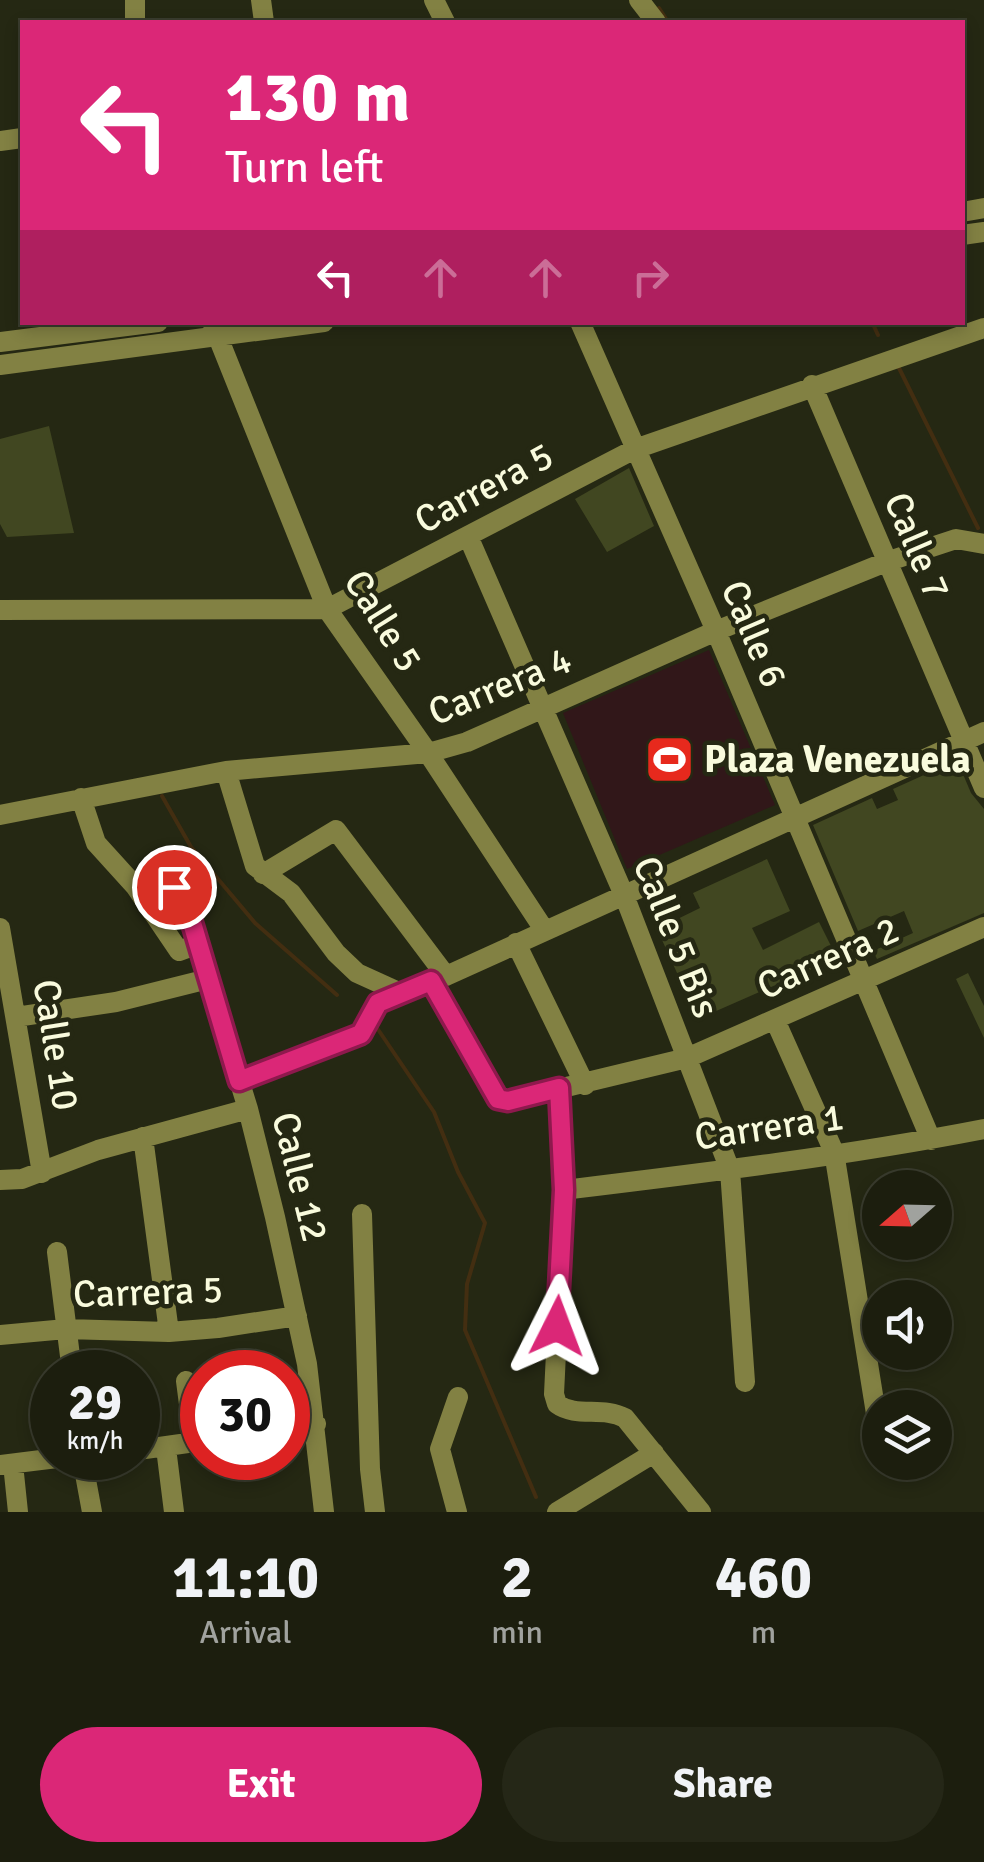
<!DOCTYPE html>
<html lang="en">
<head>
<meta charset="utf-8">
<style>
  :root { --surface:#1c1e0e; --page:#252717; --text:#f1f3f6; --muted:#a0a29e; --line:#3a3c2e; --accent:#db2777 }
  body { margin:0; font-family:Signika,sans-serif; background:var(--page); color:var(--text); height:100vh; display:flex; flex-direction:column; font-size:38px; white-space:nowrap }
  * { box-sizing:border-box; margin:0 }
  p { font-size:32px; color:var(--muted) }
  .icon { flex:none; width:55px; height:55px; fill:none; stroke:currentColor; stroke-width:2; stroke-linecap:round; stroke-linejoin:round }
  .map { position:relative; height:1512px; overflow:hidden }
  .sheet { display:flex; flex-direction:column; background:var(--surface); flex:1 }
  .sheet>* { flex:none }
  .hud { position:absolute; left:20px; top:20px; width:945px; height:305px; border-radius:0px; box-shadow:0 5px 15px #0003,0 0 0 2px var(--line); background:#db2777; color:#fff; overflow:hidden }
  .needle { width:65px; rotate:250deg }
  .tools { position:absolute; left:862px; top:1170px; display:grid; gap:20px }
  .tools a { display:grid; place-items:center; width:90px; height:90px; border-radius:50%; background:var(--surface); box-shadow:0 5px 15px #0003,0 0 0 2px var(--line); font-size:50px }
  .speed { position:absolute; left:30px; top:1350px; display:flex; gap:20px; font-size:50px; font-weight:700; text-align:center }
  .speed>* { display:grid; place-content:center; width:130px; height:130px; border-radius:50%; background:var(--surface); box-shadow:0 5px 15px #0003,0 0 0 2px var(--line); line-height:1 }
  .speed small { font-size:25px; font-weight:400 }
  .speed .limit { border:15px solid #d22; background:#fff; color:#111 }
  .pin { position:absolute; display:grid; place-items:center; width:85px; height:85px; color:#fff; margin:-42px; border:5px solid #fff; border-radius:50%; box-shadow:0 2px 10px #0007 }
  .me { position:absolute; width:110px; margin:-55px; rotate:3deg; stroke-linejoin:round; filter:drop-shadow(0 0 8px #0008) }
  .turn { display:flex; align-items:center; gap:35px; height:210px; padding:0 40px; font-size:45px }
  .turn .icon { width:130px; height:130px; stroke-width:2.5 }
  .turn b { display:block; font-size:70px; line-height:85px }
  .lanes { display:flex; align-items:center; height:95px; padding:0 40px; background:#0003; justify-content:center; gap:50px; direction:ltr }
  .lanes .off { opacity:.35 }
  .eta { display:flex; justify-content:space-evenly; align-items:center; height:170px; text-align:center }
  .eta b { font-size:60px; font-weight:700; line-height:70px }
  .button { display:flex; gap:20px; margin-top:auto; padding:20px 40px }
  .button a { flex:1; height:115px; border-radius:60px; background:var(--accent); color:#fff; font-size:40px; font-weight:700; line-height:115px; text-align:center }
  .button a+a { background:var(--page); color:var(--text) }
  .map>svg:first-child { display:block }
</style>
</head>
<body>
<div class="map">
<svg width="984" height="1512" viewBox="0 0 984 1512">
  <rect width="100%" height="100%" fill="#252813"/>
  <!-- green -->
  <path fill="#311719" d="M709,650L775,805L627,869L563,713Z"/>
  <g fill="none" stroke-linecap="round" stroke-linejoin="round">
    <!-- stream -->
    <path stroke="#432e11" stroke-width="4" d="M659,8L668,22
      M872,322L878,335
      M898,366L978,528
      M162,796L191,847L255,923L337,995
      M375,1025L434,1112L458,1172L485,1223L467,1284L465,1330L536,1497"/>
  </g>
  <!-- building -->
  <path fill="#414721" d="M49,426L74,533L7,537L0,524V439Z
    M629,468L654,526L607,552L575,499Z
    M957,760L971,793L984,809V913L877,959L873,951L913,933L904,911L858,931L813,825L872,798L877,809L898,800L893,789Z
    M767,859L790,911L752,928L763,950L819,922L837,958L698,1019L657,929L700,908L693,893Z
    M968,973L984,1006V1038L956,979Z"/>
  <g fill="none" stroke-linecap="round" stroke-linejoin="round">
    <!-- minor -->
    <path stroke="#828143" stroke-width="20" d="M261,0L264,22
      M434,0L445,22
      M639,0L656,22
      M135,22V0
      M0,141L22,138
      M962,212L984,208
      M962,235L984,232
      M212,322L327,609L428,753L545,931
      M580,322L716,631L931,1140
      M0,342L158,322
      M0,365L324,322
      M812,385L984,788
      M468,536L624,895L730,1170L745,1382
      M0,610L327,609L635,449L984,328
      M226,771L255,866L291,893L336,953L357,973L401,993L446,976L984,732
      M81,798L96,843L135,886L179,951L198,944
      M0,815L226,771L428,753L467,742L716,631L886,562L956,539L984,544
      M164,870L189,916L248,1109L275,1217L307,1364L324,1512
      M263,874L336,830L446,976
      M0,928L42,1173
      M516,943L585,1085
      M431,981L497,1099L508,1101L687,1058L984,927
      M16,1017L116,1002L208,979
      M775,1020L834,1152L878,1426
      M239,1081L361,1034L378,1003L401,993
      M559,1088L564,1190L554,1394L557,1404C576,1418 603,1406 625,1418L701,1512
      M143,1137L169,1332
      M0,1180L22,1179L98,1150L248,1109
      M564,1190C704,1173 845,1156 984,1129
      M362,1214L370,1469L375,1512
      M57,1252L72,1372
      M0,1335L66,1329L169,1332L218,1328L297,1316
      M186,1381L194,1443
      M288,1429L316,1424
      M166,1448L174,1512
      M138,1450L202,1441
      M82,1458L92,1512
      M13,1464L18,1512
      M0,1465L57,1458
      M457,1512L440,1449L458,1397
      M557,1512L654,1453"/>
  </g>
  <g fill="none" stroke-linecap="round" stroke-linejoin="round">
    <defs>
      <path id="route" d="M174,887L190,916L239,1081L361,1034L378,1003L431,981L498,1099L508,1101L559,1088L564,1190L557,1326"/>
    </defs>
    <!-- route casing -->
    <use href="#route" stroke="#8e194d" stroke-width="25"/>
    <!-- route -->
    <use href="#route" stroke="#db2777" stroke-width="18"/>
  </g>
  <!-- icons -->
  <defs>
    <symbol id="stadium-square" viewBox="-11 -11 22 22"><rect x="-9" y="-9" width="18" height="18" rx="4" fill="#e7291d" stroke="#252813"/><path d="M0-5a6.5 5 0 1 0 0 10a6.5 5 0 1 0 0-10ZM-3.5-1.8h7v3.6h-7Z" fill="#fff"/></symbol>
  </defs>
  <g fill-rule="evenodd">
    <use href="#stadium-square" x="642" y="732" width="55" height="55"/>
  </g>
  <g text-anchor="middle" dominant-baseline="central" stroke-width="9" stroke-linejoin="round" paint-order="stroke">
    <!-- street labels -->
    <g font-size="38" fill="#f9fbdd" stroke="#252813">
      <text transform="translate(484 488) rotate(-28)">Carrera 5</text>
      <text transform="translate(917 546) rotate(67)">Calle 7</text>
      <text transform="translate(383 621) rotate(58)">Calle 5</text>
      <text transform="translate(754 634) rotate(67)">Calle 6</text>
      <text transform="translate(500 686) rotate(-22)">Carrera 4</text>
      <text transform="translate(676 937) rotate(68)">Calle 5 Bis</text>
      <text transform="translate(828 958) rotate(-24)">Carrera 2</text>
      <text transform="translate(56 1045) rotate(81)">Calle 10</text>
      <text transform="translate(769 1127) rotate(-8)">Carrera 1</text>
      <text transform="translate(300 1177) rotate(76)">Calle 12</text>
      <text transform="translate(148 1292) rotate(-2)">Carrera 5</text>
    </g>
    <!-- poi labels -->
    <g font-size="38" font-weight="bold" fill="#f9fbdd" stroke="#252813" text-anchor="start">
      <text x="704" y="759">Plaza Venezuela</text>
    </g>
  </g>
</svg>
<div class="tools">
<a><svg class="needle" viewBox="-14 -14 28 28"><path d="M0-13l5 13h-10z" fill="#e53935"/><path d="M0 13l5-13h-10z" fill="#a0a29e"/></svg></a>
<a><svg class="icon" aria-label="sound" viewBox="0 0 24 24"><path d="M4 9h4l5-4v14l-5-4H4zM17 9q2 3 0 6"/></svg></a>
<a><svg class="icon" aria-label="layers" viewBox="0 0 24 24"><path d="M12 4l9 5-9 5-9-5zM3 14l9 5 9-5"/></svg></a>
</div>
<div class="speed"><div>29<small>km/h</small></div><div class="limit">30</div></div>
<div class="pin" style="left:174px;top:887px;background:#d93025"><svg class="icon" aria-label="arrive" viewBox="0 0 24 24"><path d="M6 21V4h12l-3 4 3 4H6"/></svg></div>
<svg class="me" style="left:557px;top:1326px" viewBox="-20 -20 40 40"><path d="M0-17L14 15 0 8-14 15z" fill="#db2777" stroke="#fff" stroke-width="4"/></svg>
<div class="hud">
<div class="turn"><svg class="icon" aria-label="left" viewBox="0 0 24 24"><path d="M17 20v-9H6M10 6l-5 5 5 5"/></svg><div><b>130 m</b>Turn left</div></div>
<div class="lanes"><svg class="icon" aria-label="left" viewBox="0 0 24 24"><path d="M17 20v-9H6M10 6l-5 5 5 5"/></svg><svg class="icon off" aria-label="ahead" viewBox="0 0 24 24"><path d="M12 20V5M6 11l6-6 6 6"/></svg><svg class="icon off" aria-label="ahead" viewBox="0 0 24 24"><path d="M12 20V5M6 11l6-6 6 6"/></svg><svg class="icon off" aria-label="right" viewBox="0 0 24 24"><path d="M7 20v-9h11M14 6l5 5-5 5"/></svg></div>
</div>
</div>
<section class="sheet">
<div class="eta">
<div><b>11:10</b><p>Arrival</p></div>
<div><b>2</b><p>min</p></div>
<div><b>460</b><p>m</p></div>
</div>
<div class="button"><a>Exit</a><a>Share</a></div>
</section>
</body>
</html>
